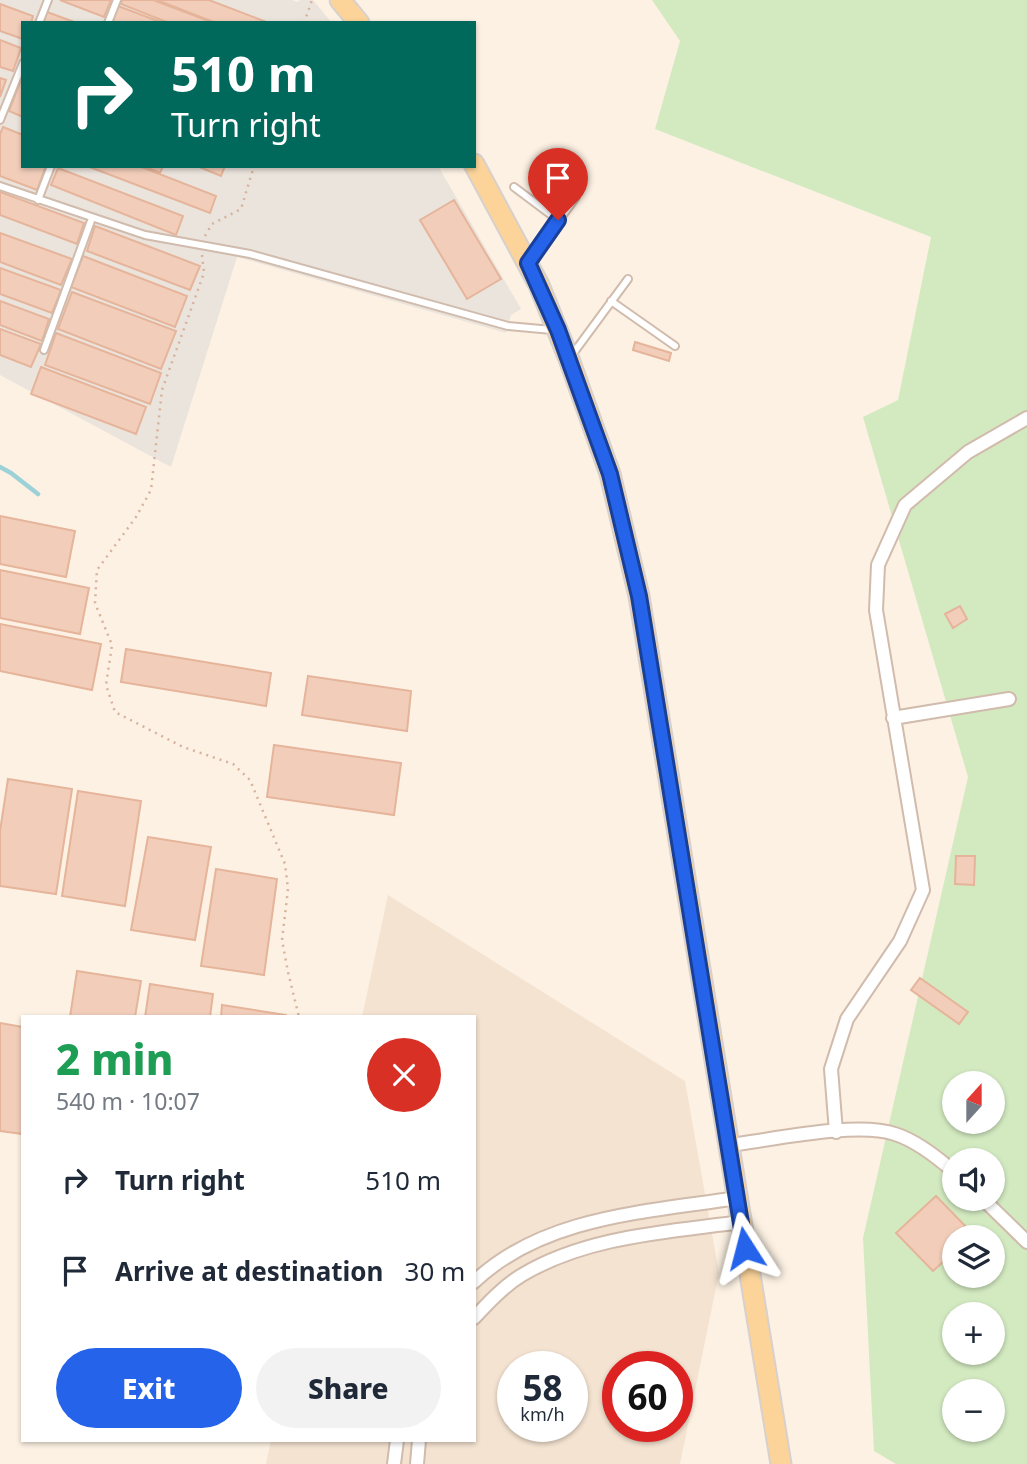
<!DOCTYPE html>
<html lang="en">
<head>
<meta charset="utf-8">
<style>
  :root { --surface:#fff; --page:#f2f2f3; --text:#1f2937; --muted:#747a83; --accent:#2563eb }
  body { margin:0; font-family:"Noto Sans",sans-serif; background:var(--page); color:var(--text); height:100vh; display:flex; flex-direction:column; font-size:26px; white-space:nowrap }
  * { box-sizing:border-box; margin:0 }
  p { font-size:23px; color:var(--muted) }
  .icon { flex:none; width:38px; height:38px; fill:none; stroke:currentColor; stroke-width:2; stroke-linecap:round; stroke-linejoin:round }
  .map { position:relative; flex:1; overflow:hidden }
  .details { position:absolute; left:21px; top:1015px; width:455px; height:427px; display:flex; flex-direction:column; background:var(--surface); border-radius:0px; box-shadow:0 2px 5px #0004 }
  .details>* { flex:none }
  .top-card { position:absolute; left:21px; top:21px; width:455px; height:147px; border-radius:0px; box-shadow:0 2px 5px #0004; background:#00695c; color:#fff; overflow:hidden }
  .needle { width:46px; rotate:21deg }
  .fabs { position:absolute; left:942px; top:1071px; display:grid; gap:14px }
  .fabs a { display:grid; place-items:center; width:63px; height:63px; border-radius:50%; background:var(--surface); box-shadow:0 2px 5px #0004; font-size:35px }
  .speed { position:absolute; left:497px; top:1351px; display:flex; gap:14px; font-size:35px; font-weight:700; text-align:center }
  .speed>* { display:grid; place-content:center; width:91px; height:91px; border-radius:50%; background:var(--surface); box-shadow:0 2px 5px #0004; line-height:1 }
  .speed small { font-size:18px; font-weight:400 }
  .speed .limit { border:10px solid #d22; background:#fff; color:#111 }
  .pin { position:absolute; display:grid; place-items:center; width:60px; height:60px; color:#fff; margin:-72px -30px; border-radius:50% 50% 50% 0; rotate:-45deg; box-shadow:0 0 7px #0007 }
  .pin .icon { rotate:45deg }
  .me { position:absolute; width:77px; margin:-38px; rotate:351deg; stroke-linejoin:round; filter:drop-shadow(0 0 5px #0008) }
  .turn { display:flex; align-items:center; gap:24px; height:147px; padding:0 35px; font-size:32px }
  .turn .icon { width:91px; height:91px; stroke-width:2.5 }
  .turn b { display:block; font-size:49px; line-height:60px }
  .round { display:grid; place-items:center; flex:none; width:74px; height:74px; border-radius:37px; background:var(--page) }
  .head { display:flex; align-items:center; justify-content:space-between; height:119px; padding:0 35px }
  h1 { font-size:42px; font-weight:800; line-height:52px; color:#1e9e55 }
  .action { display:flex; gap:14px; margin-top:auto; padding:14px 35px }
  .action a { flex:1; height:80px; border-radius:42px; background:var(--accent); color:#fff; font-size:28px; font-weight:800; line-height:80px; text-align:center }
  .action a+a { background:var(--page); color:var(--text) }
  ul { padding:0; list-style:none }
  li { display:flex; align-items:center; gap:21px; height:91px; padding:0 35px }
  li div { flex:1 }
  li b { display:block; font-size:26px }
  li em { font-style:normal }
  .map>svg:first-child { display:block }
</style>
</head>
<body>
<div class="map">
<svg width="1027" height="1464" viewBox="0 0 1027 1464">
  <rect width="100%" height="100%" fill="#fcf1e3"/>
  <!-- residential -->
  <path fill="#f4e3d1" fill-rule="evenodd" d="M388,895L685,1081L719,1273L680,1464H266L271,1440H474V1017H362ZM513,1367H572V1426H513ZM618,1367H677V1426H618Z"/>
  <!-- industrial -->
  <path fill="#ebe4dd" d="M0,0H292L298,2L300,0H313L332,23H23V166H438L521,309L511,315L506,333L237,257L171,467L0,375Z"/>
  <!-- green -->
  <path fill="#d3eac1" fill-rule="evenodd" d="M652,0H1027V1464H896L874,1451L863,1238L968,777L863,417L898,400L931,237L655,129L680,41ZM954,1083H992V1122H954ZM954,1160H992V1199H954ZM954,1237H992V1276H954ZM954,1314H992V1353H954ZM954,1391H992V1430H954Z"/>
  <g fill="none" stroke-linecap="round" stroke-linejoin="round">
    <!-- stream -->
    <path stroke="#9dd1d8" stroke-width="4.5" d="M0,467L11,473L38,494"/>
  </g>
  <!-- building -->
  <path fill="#f2ceba" stroke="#e5b49a" stroke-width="2" d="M60,0H111L104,17Z
    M122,0H153L214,23H169L121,4Z
    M157,0H209L269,23H216Z
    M0,4L33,16L31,23H23V39L0,31Z
    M118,6L163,23H112Z
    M47,12L77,23H42Z
    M0,40L21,48L13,71L0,67Z
    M23,75V117L9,111Z
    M0,78L6,80L0,97Z
    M3,127L23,135V166H46L37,190L0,176V134Z
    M87,166H139L216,196L210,213Z
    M143,166H163L160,173Z
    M197,166H225L221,176Z
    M58,168L183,216L176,235L51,185Z
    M0,192L84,223L77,244L0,215Z
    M454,200L501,279L467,299L420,220Z
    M95,226L200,266L190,290L87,251Z
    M0,233L72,259L61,285L0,262Z
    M83,256L187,296L175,327L71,287Z
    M0,268L61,290L52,313L0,294Z
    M72,292L176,331L161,369L58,329Z
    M0,301L49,319L42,341L0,325Z
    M0,329L41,344L31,367L0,355Z
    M56,333L161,373L150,404L45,365Z
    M635,342L671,353L669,361L633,350Z
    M41,367L146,407L136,434L31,394Z
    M0,516L75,531L66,577L0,564Z
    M0,570L89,588L80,634L0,618Z
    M960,606L967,619L953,628L945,614Z
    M0,624L101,644L92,690L0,671Z
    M126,649L271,673L266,706L121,682Z
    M308,676L411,691L407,731L302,715Z
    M274,745L401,763L394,815L267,797Z
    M8,779L72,789L56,894L0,886V831Z
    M78,791L141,801L125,906L62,896Z
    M148,837L211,847L195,940L131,930Z
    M956,856H975L974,885L955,884Z
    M216,869L277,879L264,975L201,966Z
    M77,971L141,981L135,1017H70Z
    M920,978L968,1012L959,1024L911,990Z
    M150,984L213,994L210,1017H145Z
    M222,1005L286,1015V1017H221Z
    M0,1023L23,1027V1134L0,1131Z
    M936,1196L973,1234L969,1237H954V1252L933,1271L896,1233Z
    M637,1353L651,1355L649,1367H635Z"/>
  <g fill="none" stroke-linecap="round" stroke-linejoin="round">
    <defs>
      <path id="lane" d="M39,23L48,0
        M108,23L117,0
        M0,120L23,63
        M0,186L145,235L250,254L508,326L552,330
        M514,187L558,220
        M38,200L51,166
        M529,262L576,197
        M611,301L675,346
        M44,350L92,218
        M572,355L628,279"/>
      <path id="street" d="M893,718L1009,699
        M836,1132L831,1069L847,1019L900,941L923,890L876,610L878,565L905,505L968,452L1027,418
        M729,1145C772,1140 856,1121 895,1134C917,1141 937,1157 954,1172
        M983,1199L1027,1242
        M474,1282C543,1216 648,1212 737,1198
        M474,1318C489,1302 504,1286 522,1275C587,1236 668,1232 741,1222
        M394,1464L397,1440
        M417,1464L419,1440"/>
      <path id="primary" d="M340,0L359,23
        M474,164L539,285L569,359L610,474L639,596L781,1464"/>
    </defs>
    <!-- lane casing -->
    <use href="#lane" stroke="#d0bbac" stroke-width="10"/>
    <!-- street casing -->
    <use href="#street" stroke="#d0bbac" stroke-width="16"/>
    <!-- primary casing -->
    <use href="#primary" stroke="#d8d0cc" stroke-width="23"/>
    <!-- path -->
    <path stroke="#d7b29d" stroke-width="2.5" stroke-dasharray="2 5" stroke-linecap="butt" d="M304,23L312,0
      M205,236L212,224L241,209L254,166
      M202,255L204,273L162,390L151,490L136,517L97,570L95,603L112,645L106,685L115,712L183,747L233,764L250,780L285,864L288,889L282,940L288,972L299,1017"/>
    <!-- lane -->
    <use href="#lane" stroke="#fff" stroke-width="6"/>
    <!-- street -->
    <use href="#street" stroke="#fff" stroke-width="12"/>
    <!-- primary -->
    <use href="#primary" stroke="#fcd49a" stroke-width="19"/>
  </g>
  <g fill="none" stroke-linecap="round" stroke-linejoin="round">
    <defs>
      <path id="route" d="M558,220L528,263L558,330L610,474L639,596L745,1248"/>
    </defs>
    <!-- route casing -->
    <use href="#route" stroke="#184099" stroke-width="18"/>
    <!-- route -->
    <use href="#route" stroke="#2563eb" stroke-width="12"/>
  </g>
</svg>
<div class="fabs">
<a><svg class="needle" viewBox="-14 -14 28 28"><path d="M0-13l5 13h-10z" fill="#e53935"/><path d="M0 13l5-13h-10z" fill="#747a83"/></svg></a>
<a><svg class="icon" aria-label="sound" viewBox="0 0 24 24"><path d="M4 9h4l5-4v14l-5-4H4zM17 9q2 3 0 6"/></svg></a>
<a><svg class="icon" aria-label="layers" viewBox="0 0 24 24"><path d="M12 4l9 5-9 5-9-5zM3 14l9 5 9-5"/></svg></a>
<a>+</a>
<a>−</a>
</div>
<div class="speed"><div>58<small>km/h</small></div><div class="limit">60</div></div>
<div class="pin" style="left:558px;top:220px;background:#d93025"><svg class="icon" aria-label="arrive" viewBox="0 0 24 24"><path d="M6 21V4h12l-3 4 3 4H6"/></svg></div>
<svg class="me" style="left:745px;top:1248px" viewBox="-20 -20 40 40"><path d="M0-17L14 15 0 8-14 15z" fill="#2563eb" stroke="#fff" stroke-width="4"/></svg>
<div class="top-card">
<div class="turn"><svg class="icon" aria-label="right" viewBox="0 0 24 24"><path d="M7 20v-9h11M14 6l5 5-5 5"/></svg><div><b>510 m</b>Turn right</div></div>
</div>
<section class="details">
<div class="head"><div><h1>2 min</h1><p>540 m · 10:07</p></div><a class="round" style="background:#d93025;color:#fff"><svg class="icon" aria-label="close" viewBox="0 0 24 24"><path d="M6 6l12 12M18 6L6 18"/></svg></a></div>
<ul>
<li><svg class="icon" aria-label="right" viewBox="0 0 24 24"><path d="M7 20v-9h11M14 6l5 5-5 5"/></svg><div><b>Turn right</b></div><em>510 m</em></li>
<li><svg class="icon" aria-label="arrive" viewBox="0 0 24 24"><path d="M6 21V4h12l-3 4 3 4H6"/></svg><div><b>Arrive at destination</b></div><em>30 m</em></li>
</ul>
<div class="action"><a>Exit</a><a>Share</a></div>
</section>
</div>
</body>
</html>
